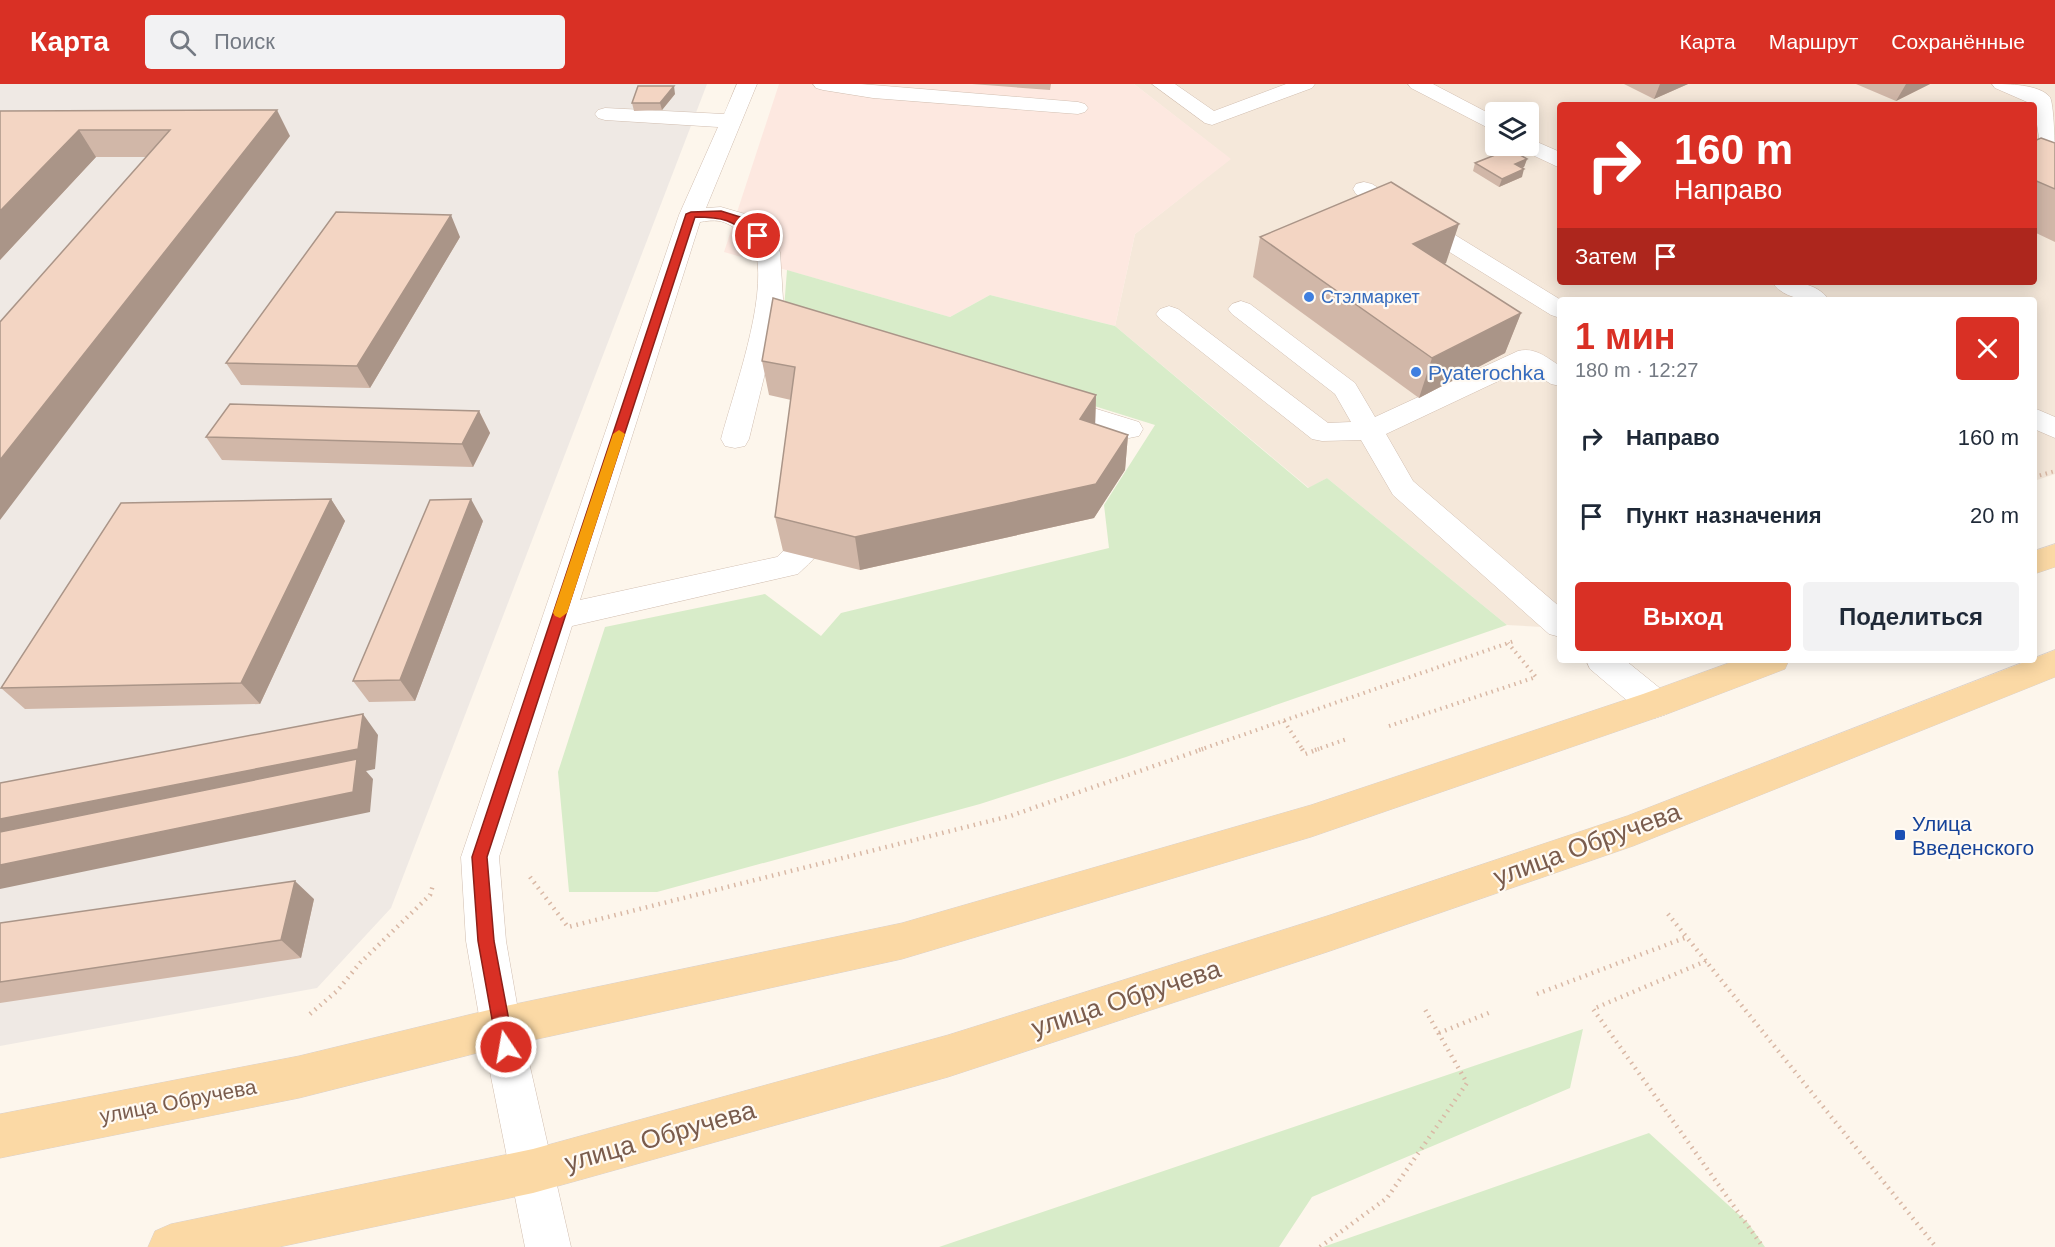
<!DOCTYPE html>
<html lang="ru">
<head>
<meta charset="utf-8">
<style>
  :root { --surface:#fff; --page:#f2f2f3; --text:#1f2937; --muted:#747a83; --accent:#d93025 }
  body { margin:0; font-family:Arial,sans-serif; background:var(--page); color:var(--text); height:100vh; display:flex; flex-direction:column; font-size:22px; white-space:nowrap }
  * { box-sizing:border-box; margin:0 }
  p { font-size:20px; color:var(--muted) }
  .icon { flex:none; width:33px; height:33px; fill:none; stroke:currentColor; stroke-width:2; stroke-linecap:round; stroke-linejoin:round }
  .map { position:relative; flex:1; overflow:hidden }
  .details { position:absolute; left:1557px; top:213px; width:480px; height:366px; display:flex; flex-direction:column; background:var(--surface); border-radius:6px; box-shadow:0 3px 15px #0003 }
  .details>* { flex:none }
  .guide { position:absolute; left:1557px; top:18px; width:480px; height:183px; border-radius:6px; box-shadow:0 3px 15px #0003; background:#d93025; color:#fff; overflow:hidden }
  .buttons { position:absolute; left:1485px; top:18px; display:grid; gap:12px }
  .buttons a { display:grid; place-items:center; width:54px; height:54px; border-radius:6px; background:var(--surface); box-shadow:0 3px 15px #0003; font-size:30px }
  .pin { position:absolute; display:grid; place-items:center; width:51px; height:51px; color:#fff; margin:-26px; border:3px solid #fff; border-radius:50%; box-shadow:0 2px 6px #0007 }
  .me { position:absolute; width:66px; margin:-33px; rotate:348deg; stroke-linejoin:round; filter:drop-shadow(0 0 4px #0008) }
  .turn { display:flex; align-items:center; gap:21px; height:126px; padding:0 18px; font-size:27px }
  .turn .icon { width:78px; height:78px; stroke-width:2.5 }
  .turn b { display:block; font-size:42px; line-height:51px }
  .then { display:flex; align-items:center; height:57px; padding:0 18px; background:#0003; gap:12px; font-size:22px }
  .round { display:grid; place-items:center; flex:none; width:63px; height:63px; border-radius:6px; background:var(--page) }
  .summary { display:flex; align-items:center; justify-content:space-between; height:102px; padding:0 18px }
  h1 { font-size:36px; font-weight:700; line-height:45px; color:var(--accent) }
  .button { display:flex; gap:12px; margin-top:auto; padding:12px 18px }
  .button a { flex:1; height:69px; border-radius:6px; background:var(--accent); color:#fff; font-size:24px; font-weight:700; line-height:69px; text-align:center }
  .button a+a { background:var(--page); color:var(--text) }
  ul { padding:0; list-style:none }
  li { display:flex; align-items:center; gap:18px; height:78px; padding:0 18px }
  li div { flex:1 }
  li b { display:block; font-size:22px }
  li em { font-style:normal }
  header { display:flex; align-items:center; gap:36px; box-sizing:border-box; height:84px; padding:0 30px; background:var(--accent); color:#fff }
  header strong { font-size:28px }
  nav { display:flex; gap:33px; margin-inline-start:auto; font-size:21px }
  .search { width:420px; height:54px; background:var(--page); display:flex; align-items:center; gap:15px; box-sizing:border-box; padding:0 21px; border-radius:6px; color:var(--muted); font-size:22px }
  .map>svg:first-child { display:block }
</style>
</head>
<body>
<header>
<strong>Карта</strong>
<div class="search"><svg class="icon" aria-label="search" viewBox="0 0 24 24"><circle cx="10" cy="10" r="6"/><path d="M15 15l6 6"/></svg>Поиск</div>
<nav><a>Карта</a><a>Маршрут</a><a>Сохранённые</a></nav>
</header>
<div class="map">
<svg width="2055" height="1163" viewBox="0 0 2055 1163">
  <rect width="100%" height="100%" fill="#fdf6ec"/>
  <!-- residential -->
  <path fill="#f5e8da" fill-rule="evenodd" d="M1134,0H2055V390L2034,397V216H1560V544L1507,541L1327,394L1309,404L1115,242L1135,150L1230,75ZM1560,21H2034V198H1560ZM1496,28H1528V62H1496Z"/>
  <!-- commercial -->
  <path fill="#fde8e0" d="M779,0H1134L1231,75L1135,150L1115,242L990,211L950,233L724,168Z"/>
  <!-- industrial -->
  <path fill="#efe9e4" d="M0,0H707L391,824L317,904L0,962Z"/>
  <!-- green -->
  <path fill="#d8ecc9" d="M787,186L950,233L990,211L1115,242L1308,404L1327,394L1507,541L1126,673L980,720L657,808H569L558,688L605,543L765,510L821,552L841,529L1109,464L1104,421L1155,341L784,225Z
    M1583,945L1570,1004L1312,1113L1279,1163H939Z
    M1649,1049L1748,1139L1765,1163H1323Z"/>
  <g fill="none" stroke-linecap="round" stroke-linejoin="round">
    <defs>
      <path id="minor" d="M737,0H757L706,124L721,123L745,130L766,147L780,168L783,215L749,355L745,362L735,364L725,362L721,355C734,306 767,217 756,169C753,156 732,139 719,137C713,136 706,137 700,138L580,516L777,473L798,453L800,432L804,425L815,421L826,425C841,452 816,473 798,490L572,542L499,773L506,857L521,943L571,1163H525L481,943L466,857L461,773L679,131L718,43L605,36L598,34L595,30L598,26L605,24L724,30Z
        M813,0H861L1078,18L1085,20L1088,24L1085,28L1078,30L873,14L823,6L816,4Z
        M1152,0H1175L1214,27L1286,0H1315L1312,4L1212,41L1205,39Z
        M1408,0H1433L1496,33V48L1411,4Z
        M1992,0C2008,0 2039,0 2050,13C2055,24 2055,77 2055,93L2047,91L2044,86L2034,21L1995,4Z
        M1528,54L1560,68V84L1520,65L1518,62H1528Z
        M1364,98L1372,100L1561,216L1560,234L1551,231L1356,110L1353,105L1356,100Z
        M1772,198C1792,198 1816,197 1829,216C1809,216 1785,217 1772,198Z
        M1241,217L1250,220L1355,299L1375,333L1518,267C1535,263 1546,273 1560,282V302L1551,300L1526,284L1386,350L1413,397L1560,523V553L1549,550L1393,411L1361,356L1322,357L1312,355L1160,235L1156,230L1160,225L1169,222L1178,225L1328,339L1351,338L1335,310L1232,230L1228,225L1232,220Z
        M1051,311L1139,338L1143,345L1139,352L1129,354L1041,326L1037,320L1041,314Z
        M2034,324L2055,333V354L2034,345Z
        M1586,576H1625L1667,610L1672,620L1667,630L1655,634L1643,630L1590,585Z"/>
      <path id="major" d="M2055,460V483L2034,490V467Z
        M2055,566V593L1633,762L1327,868L948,993L533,1109L279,1163H148L155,1147L171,1140L533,1065L948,951L1327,832L1627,732Z
        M1737,576H1789L1785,585L1667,630L1311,753L902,875L501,963L299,1014L0,1074V1030L299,972L501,923L902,839L1311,721L1643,610Z"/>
    </defs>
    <!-- minor casing -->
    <use href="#minor" stroke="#d1beb0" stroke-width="1"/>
    <!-- major casing -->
    <use href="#major" stroke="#dad1cd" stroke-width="1"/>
    <!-- path-far1 -->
    <path stroke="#d9b8a5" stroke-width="4" stroke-dasharray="1.5 4.5" stroke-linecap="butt" d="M2034,393L2055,387
      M1284,637L1303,666
      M1389,642L1536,593L1508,559
      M1199,666L1514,557
      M1315,666L1347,655"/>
    <!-- path -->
    <path stroke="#d9b8a5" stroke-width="4.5" stroke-dasharray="1.5 5" stroke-linecap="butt" d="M1302,665L1305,670L1319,665
      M530,793L568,843L1010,732L1203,665
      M1668,830L1936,1163
      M1706,877L1593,925L1763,1163
      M1537,910L1687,853
      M310,930L337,907L360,879L430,811L433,801
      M1439,949L1491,928
      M1320,1163L1387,1114L1467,999L1423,922"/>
    <!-- minor -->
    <use href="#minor" fill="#fff" fill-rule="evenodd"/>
    <!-- major -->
    <use href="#major" fill="#fbd9a5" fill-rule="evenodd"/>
  </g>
  <!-- wall -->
  <path fill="#d1b7a8" d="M972,0H1051L1050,6Z
    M1624,0H1688L1654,15Z
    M1856,0H1930L1896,17Z
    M675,10L662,26L634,27L632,19Z
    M0,27L290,52L146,73H96L0,176Z
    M2034,57L2055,59V158L2034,148Z
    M1527,75L1524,83L1522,84V93L1499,103L1473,87L1475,79Z
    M460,153L370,304L241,301L226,279Z
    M1260,153L1446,179L1444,180L1521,229L1505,269L1419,314L1253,193Z
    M762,277L1096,311L1095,340L1128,351L1125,386L1094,434L860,486L783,467L775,433L791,316L769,311Z
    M479,327L490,349L473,383L222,376L206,353Z
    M331,415L345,437L260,620L25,625L1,604Z
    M483,437L415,617L369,618L353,597Z
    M314,815L301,874L0,919V839Z"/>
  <!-- shaded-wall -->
  <path fill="#aa9588" d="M1660,0H1688L1654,15Z
    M1906,0H1930L1896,17Z
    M674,2L675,10L662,26L660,19Z
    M277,26L290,52L0,436V376Z
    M79,46L96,73L0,176V127Z
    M1527,75L1524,83L1512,88L1515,80Z
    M1524,85L1522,93L1499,103L1502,95Z
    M451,131L460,153L370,304L357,282Z
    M1459,140L1446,179L1402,200L1413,160Z
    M1521,229L1505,269L1419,314L1432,274Z
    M1096,311L1095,345L1080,335Z
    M479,327L490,349L473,383L462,360Z
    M1128,351L1125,386L1094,434L860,486L855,453Z
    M331,415L345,437L260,620L241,599Z
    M471,415L483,437L415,617L400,596Z
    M363,630L378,651L375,685L366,687L373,695L370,728L0,805V735Z
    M295,797L314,815L301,874L281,856Z"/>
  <!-- building -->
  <path fill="#f3d5c3" stroke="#aa9588" stroke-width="1.5" d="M638,2H674L660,19H632Z
    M277,26L0,376V238L170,46H79L0,127V27Z
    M2041,54L2055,59V105L2034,96V57Z
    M1510,65L1527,75L1515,80L1524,85L1502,95L1475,79Z
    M1391,98L1459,140L1413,160L1521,229L1432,274L1260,153Z
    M336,128L451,131L357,282L226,279Z
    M773,214L1096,311L1080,335L1128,351L1096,400L855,453L775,433L795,283L762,277Z
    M230,320L479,327L462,360L206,353Z
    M331,415L241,599L1,604L121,419Z
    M471,415L400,596L353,597L430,416Z
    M363,630L358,665L0,735V699Z
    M357,675L353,708L0,781V748Z
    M295,797L281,856L0,898V839Z"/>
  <!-- route -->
  <path fill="#d93025" stroke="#8d1f18" stroke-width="1.5" d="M721,127L740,133L763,152L755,154C731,136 724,133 695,133L487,773L494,857L514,963L512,969L506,972L499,969L497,963L478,857L472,773L686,130L691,128Z"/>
  <!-- slow -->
  <path fill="#f59e0b" d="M619,346L625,350L567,529L560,534L555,532L553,529L613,350Z"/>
  <!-- markers -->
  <g fill="#3f7fe0" stroke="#fffaf3" stroke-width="2">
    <circle cx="1309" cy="213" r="6"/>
    <circle cx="1416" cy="288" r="6"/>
  </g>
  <rect fill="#1a4fb4" stroke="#fffaf3" stroke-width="2" x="1894" y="745" width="12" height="12" rx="3"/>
  <g text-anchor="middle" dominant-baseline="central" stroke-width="4.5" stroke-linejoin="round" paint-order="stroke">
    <!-- far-shop labels -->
    <g font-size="18" fill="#366cbe" stroke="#fffaf3" text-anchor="start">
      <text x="1321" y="213">Стэлмаркет</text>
    </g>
    <!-- shop labels -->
    <g font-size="21" fill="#366cbe" stroke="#fffaf3" text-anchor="start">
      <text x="1428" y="288">Pyaterochka</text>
    </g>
    <!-- transit labels -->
    <g font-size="21" fill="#164399" stroke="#fffaf3" text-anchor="start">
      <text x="1912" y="739">Улица<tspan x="1912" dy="24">Введенского</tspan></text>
    </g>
    <!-- street labels -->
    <g font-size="21" fill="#7a5c4d" stroke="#fffaf3">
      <text transform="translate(178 1017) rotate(-11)">улица Обручева</text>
    </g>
    <!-- near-street labels -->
    <g font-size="26" fill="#7a5c4d" stroke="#fffaf3">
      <text transform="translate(1587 760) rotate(-20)">улица Обручева</text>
      <text transform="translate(1126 914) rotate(-18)">улица Обручева</text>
      <text transform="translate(660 1052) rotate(-16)">улица Обручева</text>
    </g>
  </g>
</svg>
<div class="buttons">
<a><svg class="icon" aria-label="layers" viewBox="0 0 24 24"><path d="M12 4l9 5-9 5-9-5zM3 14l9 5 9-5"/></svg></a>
</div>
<div class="pin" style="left:758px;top:152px;background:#d93025"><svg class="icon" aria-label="arrive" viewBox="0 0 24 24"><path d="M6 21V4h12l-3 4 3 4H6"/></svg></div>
<svg class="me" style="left:506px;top:963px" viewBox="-20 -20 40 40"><circle r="17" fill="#d93025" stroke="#fff" stroke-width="3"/><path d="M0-11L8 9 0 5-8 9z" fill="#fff"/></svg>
<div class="guide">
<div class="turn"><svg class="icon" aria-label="right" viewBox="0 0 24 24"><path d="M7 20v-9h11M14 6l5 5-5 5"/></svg><div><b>160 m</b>Направо</div></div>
<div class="then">Затем<svg class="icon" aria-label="arrive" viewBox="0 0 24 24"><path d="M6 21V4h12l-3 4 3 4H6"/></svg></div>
</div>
<section class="details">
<div class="summary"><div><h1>1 мин</h1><p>180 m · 12:27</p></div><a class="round" style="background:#d93025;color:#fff"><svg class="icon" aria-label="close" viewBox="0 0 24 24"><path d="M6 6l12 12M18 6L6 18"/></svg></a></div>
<ul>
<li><svg class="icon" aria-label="right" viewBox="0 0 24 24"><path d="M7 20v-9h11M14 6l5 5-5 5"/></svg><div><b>Направо</b></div><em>160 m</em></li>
<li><svg class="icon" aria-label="arrive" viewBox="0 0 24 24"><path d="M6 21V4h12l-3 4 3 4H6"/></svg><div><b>Пункт назначения</b></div><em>20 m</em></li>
</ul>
<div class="button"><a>Выход</a><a>Поделиться</a></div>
</section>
</div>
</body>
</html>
